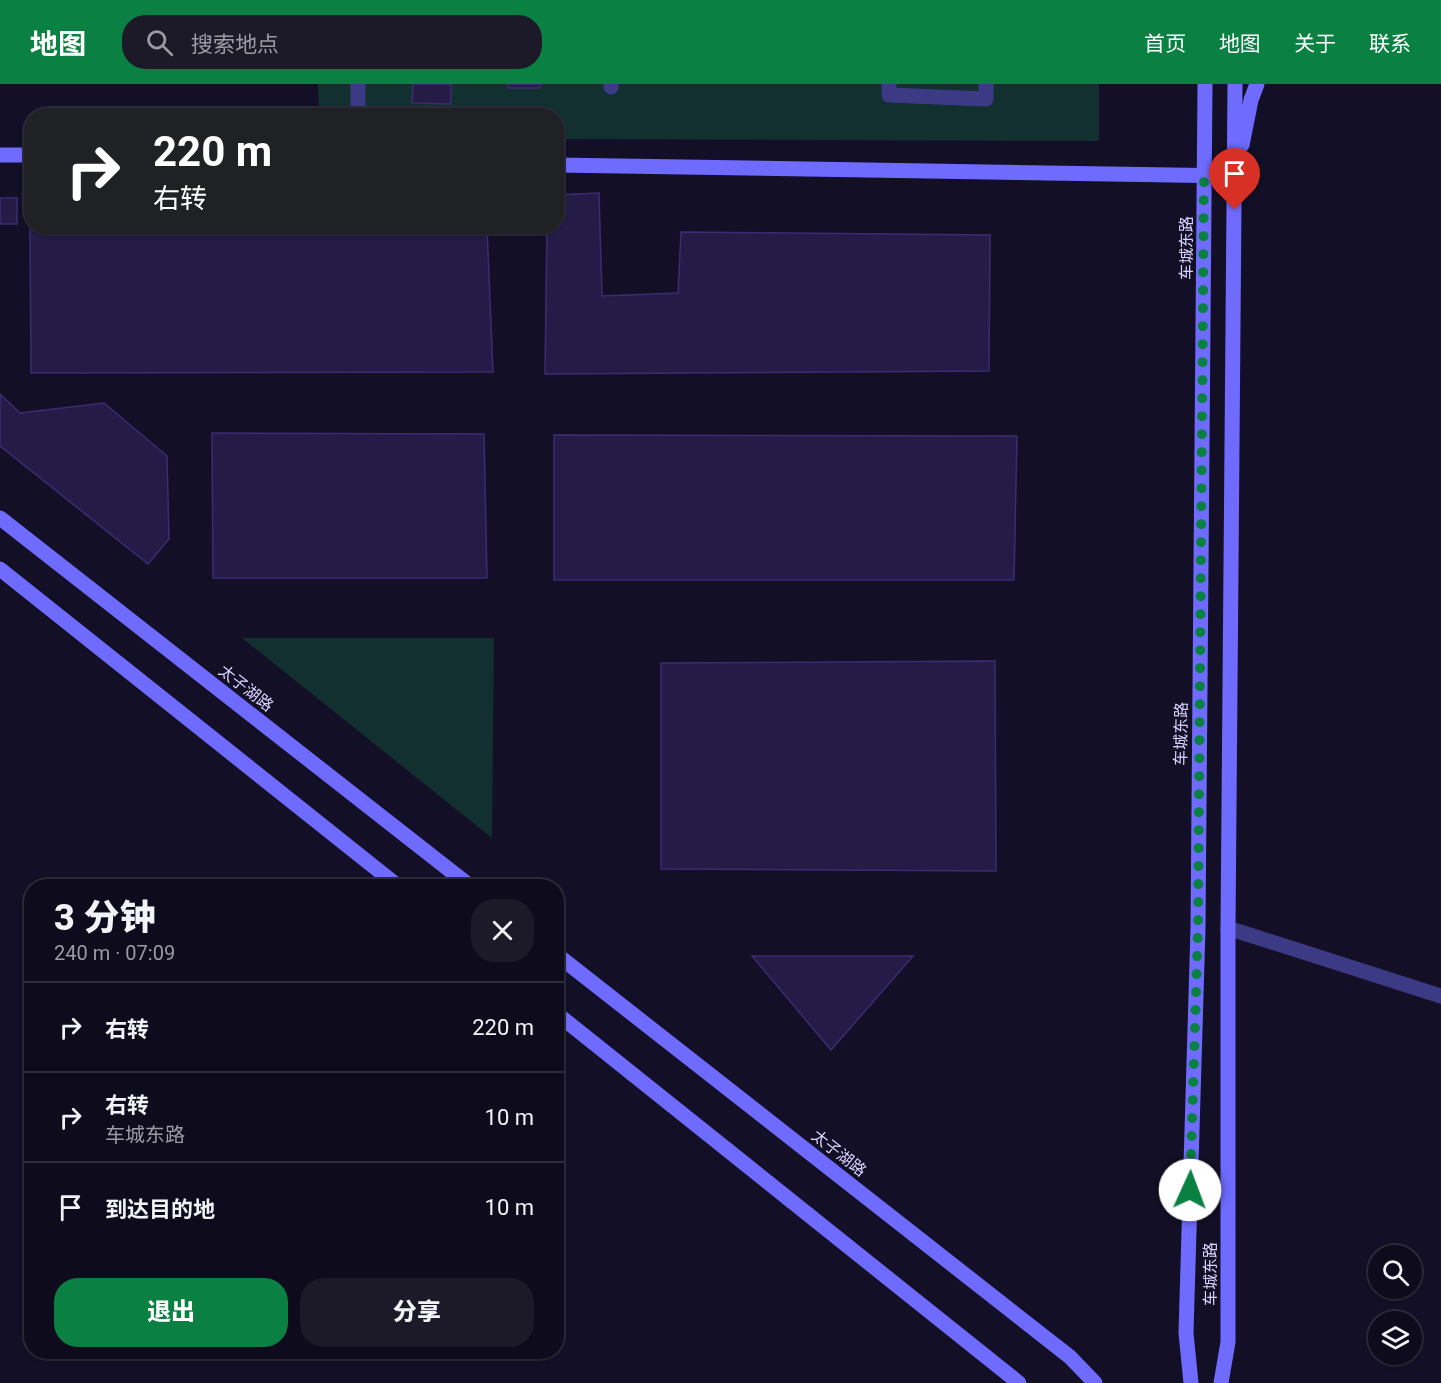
<!DOCTYPE html>
<html lang="zh">
<head>
<meta charset="utf-8">
<style>
  :root { --surface:#0e0b1c; --page:#1c1929; --text:#f1f3f6; --muted:#9b9ba3; --line:#2e2b3b; --accent:#0b8043 }
  body { margin:0; font-family:Roboto,"Noto Sans SC",sans-serif; background:var(--page); color:var(--text); height:100vh; display:flex; flex-direction:column; font-size:22px; white-space:nowrap }
  * { box-sizing:border-box; margin:0 }
  p { font-size:20px; color:var(--muted) }
  .icon { flex:none; width:33px; height:33px; fill:none; stroke:currentColor; stroke-width:2; stroke-linecap:round; stroke-linejoin:round }
  .map { position:relative; flex:1; overflow:hidden }
  .side { position:absolute; left:24px; top:795px; width:540px; height:480px; display:flex; flex-direction:column; background:var(--surface); border-radius:24px; box-shadow:0 2px 4px #0004,0 0 0 2px var(--line) }
  .side>* { flex:none }
  .banner { position:absolute; left:24px; top:24px; width:540px; height:126px; border-radius:24px; box-shadow:0 2px 4px #0004,0 0 0 2px var(--line); background:#202124; color:#fff; overflow:hidden }
  .tools { position:absolute; left:1368px; top:1161px; display:grid; gap:12px }
  .tools a { display:grid; place-items:center; width:54px; height:54px; border-radius:50%; background:var(--surface); box-shadow:0 2px 4px #0004,0 0 0 2px var(--line); font-size:30px }
  .pin { position:absolute; display:grid; place-items:center; width:51px; height:51px; color:#fff; margin:-62px -26px; border-radius:50% 50% 50% 0; rotate:-45deg; box-shadow:0 0 6px #0007 }
  .pin .icon { rotate:45deg }
  .me { position:absolute; width:66px; margin:-33px; rotate:2deg; stroke-linejoin:round; filter:drop-shadow(0 0 4px #0008) }
  .turn { display:flex; align-items:center; gap:21px; height:126px; padding:0 30px; font-size:27px }
  .turn .icon { width:78px; height:78px; stroke-width:2.5 }
  .turn b { display:block; font-size:42px; line-height:51px }
  .round { display:grid; place-items:center; flex:none; width:63px; height:63px; border-radius:24px; background:var(--page) }
  .head { display:flex; align-items:center; justify-content:space-between; height:102px; padding:0 30px }
  h1 { font-size:36px; font-weight:800; line-height:45px }
  .primary-button { display:flex; gap:12px; margin-top:auto; padding:12px 30px }
  .primary-button a { flex:1; height:69px; border-radius:24px; background:var(--accent); color:#fff; font-size:24px; font-weight:800; line-height:69px; text-align:center }
  .primary-button a+a { background:var(--page); color:var(--text) }
  ul { padding:0; list-style:none }
  li { display:flex; align-items:center; gap:18px; height:90px; padding:0 30px; border-top:2px solid var(--line) }
  li div { flex:1 }
  li b { display:block; font-size:22px }
  li em { font-style:normal }
  header { display:flex; align-items:center; gap:36px; box-sizing:border-box; height:84px; padding:0 30px; background:var(--accent); color:#fff }
  header strong { font-size:28px }
  nav { display:flex; gap:33px; margin-inline-start:auto; font-size:21px }
  .search { width:420px; height:54px; background:var(--page); display:flex; align-items:center; gap:15px; box-sizing:border-box; padding:0 21px; border-radius:24px; color:var(--muted); font-size:22px }
  .map>svg:first-child { display:block }
</style>
</head>
<body>
<header>
<strong>地图</strong>
<div class="search"><svg class="icon" aria-label="search" viewBox="0 0 24 24"><circle cx="10" cy="10" r="6"/><path d="M15 15l6 6"/></svg>搜索地点</div>
<nav><a>首页</a><a>地图</a><a>关于</a><a>联系</a></nav>
</header>
<div class="map">
<svg width="1441" height="1299" viewBox="0 0 1441 1299">
  <rect width="100%" height="100%" fill="#130f26"/>
  <!-- green -->
  <path fill="#12302f" d="M318,0H1099V57L557,55L556,32L319,31Z
    M242,554H494L492,754Z"/>
  <!-- building -->
  <path fill="#241b47" stroke="#3b2d73" stroke-width="1.5" d="M413,0H451V20L412,19Z
    M508,0H540V4H508Z
    M599,109L602,212L678,209L681,148L990,151L989,287L545,290L547,142H556V111Z
    M0,114H17V140H0Z
    M30,141H32V142H424L423,145L487,143L493,288L31,289Z
    M0,310L20,329L104,319L167,372L169,455L148,480L0,362Z
    M212,349L484,350L487,494H213Z
    M554,351L1017,352L1014,496H554Z
    M995,577L996,787L661,785V579Z
    M752,872H913L831,966Z"/>
  <g fill="none" stroke-linecap="round" stroke-linejoin="round">
    <!-- lane -->
    <path stroke="#3d3a85" stroke-width="15" d="M889,0V11L986,15V0
      M611,3V0
      M358,32V0
      M1228,844L1441,912"/>
    <!-- secondary -->
    <path stroke="#6f6bff" stroke-width="15" d="M1242,61L1251,16L1257,0
      M0,71H32
      M556,81L1235,92L1236,84
      M0,434L470,802
      M0,485L398,802
      M556,870L1070,1273L1095,1299
      M556,929L1019,1299
      M1191,1299L1186,1249L1198,844L1205,0
      M1221,1299L1228,1258V844L1235,0"/>
  </g>
  <g fill="none" stroke-linecap="round" stroke-linejoin="round">
    <!-- route -->
    <path stroke="#0b8043" stroke-width="10" stroke-dasharray="0 18" d="M1190,1106L1198,844L1204,92H1235V126"/>
  </g>
  <g text-anchor="middle" dominant-baseline="central" stroke-width="4.5" stroke-linejoin="round" paint-order="stroke">
    <!-- street labels -->
    <g font-size="16" fill="#d9d4ff" stroke="#130f26">
      <text transform="translate(1186 164) rotate(-90)">车城东路</text>
      <text transform="translate(246 604) rotate(38)">太子湖路</text>
      <text transform="translate(1181 650) rotate(-89)">车城东路</text>
      <text transform="translate(839 1069) rotate(38)">太子湖路</text>
      <text transform="translate(1210 1190) rotate(-90)">车城东路</text>
    </g>
  </g>
</svg>
<div class="tools">
<a><svg class="icon" aria-label="search" viewBox="0 0 24 24"><circle cx="10" cy="10" r="6"/><path d="M15 15l6 6"/></svg></a>
<a><svg class="icon" aria-label="layers" viewBox="0 0 24 24"><path d="M12 4l9 5-9 5-9-5zM3 14l9 5 9-5"/></svg></a>
</div>
<div class="pin" style="left:1235px;top:126px;background:#d93025"><svg class="icon" aria-label="arrive" viewBox="0 0 24 24"><path d="M6 21V4h12l-3 4 3 4H6"/></svg></div>
<svg class="me" style="left:1190px;top:1106px" viewBox="-20 -20 40 40"><circle r="19" fill="#fff"/><path d="M0-13L10 11 0 6-10 11z" fill="#0b8043"/></svg>
<div class="banner">
<div class="turn"><svg class="icon" aria-label="right" viewBox="0 0 24 24"><path d="M7 20v-9h11M14 6l5 5-5 5"/></svg><div><b>220 m</b>右转</div></div>
</div>
<section class="side">
<div class="head"><div><h1>3 分钟</h1><p>240 m · 07:09</p></div><a class="round"><svg class="icon" aria-label="close" viewBox="0 0 24 24"><path d="M6 6l12 12M18 6L6 18"/></svg></a></div>
<ul>
<li><svg class="icon" aria-label="right" viewBox="0 0 24 24"><path d="M7 20v-9h11M14 6l5 5-5 5"/></svg><div><b>右转</b></div><em>220 m</em></li>
<li><svg class="icon" aria-label="right" viewBox="0 0 24 24"><path d="M7 20v-9h11M14 6l5 5-5 5"/></svg><div><b>右转</b><p>车城东路</p></div><em>10 m</em></li>
<li><svg class="icon" aria-label="arrive" viewBox="0 0 24 24"><path d="M6 21V4h12l-3 4 3 4H6"/></svg><div><b>到达目的地</b></div><em>10 m</em></li>
</ul>
<div class="primary-button"><a>退出</a><a>分享</a></div>
</section>
</div>
</body>
</html>
